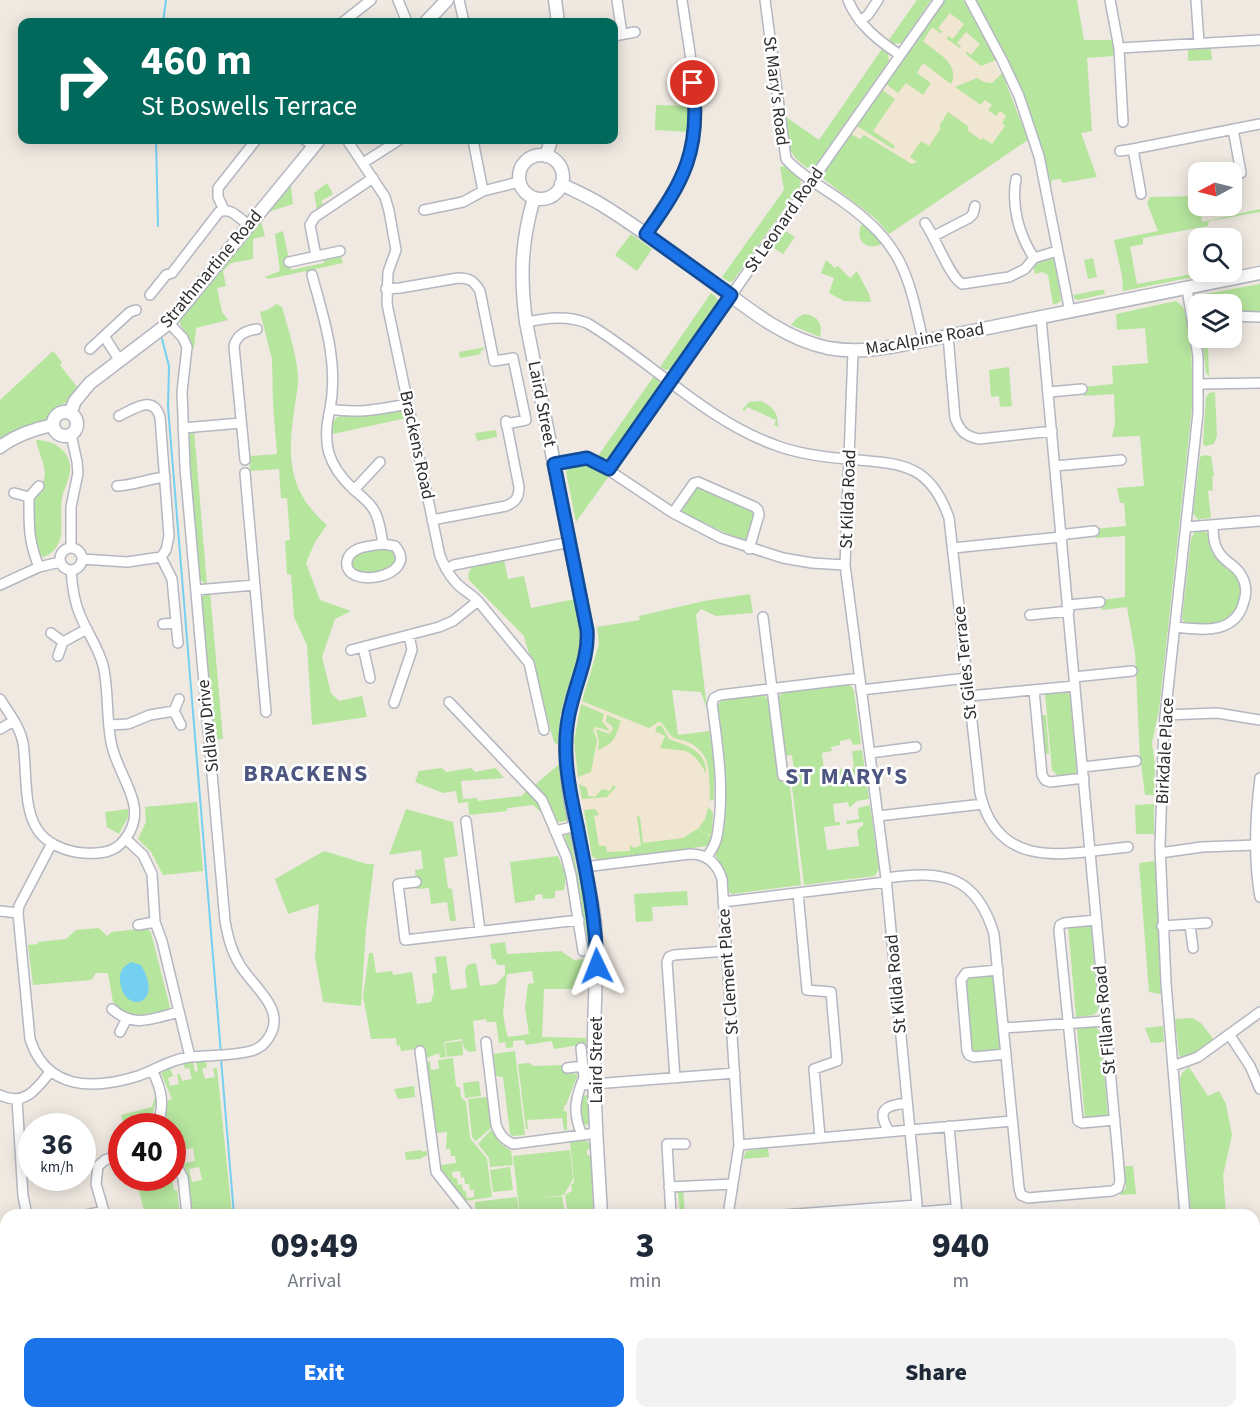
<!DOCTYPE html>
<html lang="en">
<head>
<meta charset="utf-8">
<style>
  :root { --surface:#fff; --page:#f2f2f3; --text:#1f2937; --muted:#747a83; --accent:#1a73e8 }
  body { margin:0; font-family:"Source Sans 3",sans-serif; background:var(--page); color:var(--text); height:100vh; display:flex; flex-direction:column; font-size:22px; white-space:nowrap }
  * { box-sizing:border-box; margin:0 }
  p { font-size:20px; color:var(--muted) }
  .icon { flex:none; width:33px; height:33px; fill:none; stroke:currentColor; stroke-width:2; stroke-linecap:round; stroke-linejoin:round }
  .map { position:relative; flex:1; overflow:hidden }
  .panel { position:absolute; left:0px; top:1209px; width:1260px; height:210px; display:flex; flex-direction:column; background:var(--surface); border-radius:18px 18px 0 0; box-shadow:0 3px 15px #0003 }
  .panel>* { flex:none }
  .hud { position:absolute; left:18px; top:18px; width:600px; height:126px; border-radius:12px; box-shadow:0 3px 15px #0003; background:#00695c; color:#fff; overflow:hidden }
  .needle { width:39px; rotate:263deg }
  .buttons { position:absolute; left:1188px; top:162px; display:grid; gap:12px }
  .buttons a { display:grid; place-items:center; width:54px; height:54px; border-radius:12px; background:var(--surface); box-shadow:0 3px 15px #0003; font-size:30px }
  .speed { position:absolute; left:18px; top:1113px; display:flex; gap:12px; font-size:30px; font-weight:700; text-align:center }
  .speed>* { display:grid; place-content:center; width:78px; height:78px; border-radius:50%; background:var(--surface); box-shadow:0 3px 15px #0003; line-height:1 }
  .speed small { font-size:15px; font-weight:400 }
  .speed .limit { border:9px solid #d22; background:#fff; color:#111 }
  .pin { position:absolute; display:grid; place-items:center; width:51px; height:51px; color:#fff; margin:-26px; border:3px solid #fff; border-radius:50%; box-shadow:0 2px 6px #0007 }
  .me { position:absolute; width:66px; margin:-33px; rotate:358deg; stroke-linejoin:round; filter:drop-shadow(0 0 4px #0008) }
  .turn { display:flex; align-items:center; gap:21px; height:126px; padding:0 24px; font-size:27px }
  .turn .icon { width:78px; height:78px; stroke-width:2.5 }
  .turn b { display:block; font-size:42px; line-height:51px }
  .eta { display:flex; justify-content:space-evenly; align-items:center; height:102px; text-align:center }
  .eta b { font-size:36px; font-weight:800; line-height:42px }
  .action { display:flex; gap:12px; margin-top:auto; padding:12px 24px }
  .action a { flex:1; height:69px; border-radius:12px; background:var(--accent); color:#fff; font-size:24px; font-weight:800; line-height:69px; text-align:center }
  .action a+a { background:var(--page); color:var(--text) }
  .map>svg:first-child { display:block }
</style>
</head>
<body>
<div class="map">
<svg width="1260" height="1419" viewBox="0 0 1260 1419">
  <rect width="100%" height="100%" fill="#efe9e1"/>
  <!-- industrial -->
  <path fill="#e3e1e8" d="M267,1413H538L536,1419H268Z"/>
  <!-- education -->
  <path fill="#f0e6d1" d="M945,0H963L996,60L994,62L999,74L1002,73L1028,140L889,234L876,219L821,177Z
    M597,627L672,690L678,735L710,731L714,765V799L710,801L708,807L713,812L712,836L707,846L598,860L592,856L575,763L574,741L578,717L599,644Z"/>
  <!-- green -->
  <path fill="#b6e59e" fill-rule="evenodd" d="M917,0H931L902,43L894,44L888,41Z
    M945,0H963L996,60L981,66L966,54V51L971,55L980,44L966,32L957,43L961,46L960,48L947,39L948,36L953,39L964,24L950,13L938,28L943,32L940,33L932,27L923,41C936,53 961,63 951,84L923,63L917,73L931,83L923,95L906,83L898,93L886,84Z
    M974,0H1077L1084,40H1112L1114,56L1087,58L1092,131L1081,133L1097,177L1062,183L1061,179L1052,180L1051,186L1049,174L1045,175L1038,144Z
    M1211,47L1212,60L1188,61V48Z
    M882,49L888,54L889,61L815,166L807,168C785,152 789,143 786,117L819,140Z
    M1002,73L1028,140L889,234L876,219L821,177L851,134L860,139L864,135L912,164L917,162L910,157L921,141L929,146L941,128L939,126L948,112L969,127L967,130L981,140L983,138L992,144L1005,126L1002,123L1006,116L1000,111L996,116L988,110L992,105L985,100L981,105L955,87L977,78L984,82L992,83Z
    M882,90L895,99L873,131L895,146L893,149L857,126Z
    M656,105L689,106L688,132L655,130Z
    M785,166L800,178L801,185L733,281L729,282L722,277L784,190L780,167Z
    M290,180L293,204L262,214Z
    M327,183L333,194L321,201L324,206L317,210L314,193Z
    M1197,196L1202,222L1260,209V212L1209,221L1208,226L1143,238V244L1130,247L1137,284L1203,272L1214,273L1123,291L1122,276L1114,240L1158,231L1147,203L1150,197Z
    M260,217L265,236L253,239V259L231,263L223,271L226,286L217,288L222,312L228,320L196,328L194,349L180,324V317Z
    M863,222L882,244C865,252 853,238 863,222Z
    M784,230L795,237L783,254L772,247Z
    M283,231L291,270L324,263L323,257L340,253L343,263L316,269V274L307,275L306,271L268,279L265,277L280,271L275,234Z
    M631,234L652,249L637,271L615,255Z
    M1050,257L1054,260L1061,299L1060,302L1053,305L1048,275L1042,272L1035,274L1033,266Z
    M1093,258L1097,277L1088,279L1084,260Z
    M826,260L835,268L838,266L850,278L857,271L869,294L871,302L844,301L829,293L834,278L821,273Z
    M1260,284V314L1232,313V304H1199L1205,294Z
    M1099,290H1104L1105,294L1077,300L1074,298L1073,295Z
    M711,293L717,298L719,303L673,369L665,370L660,367Z
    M1176,301L1183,307L1187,317L1191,345L1193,398L1159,710L1152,743L1155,764L1154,795H1145L1140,757L1135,653L1127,607L1102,610L1101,600L1125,597V536L1095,538L1094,529L1126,526L1124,503H1120L1117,488L1144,486L1140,436L1112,437L1115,423L1114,394L1084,396L1083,387L1113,384L1112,366L1148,363L1145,328L1117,330L1116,314Z
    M277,304L282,307C288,329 296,352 298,375C299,387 295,400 294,412C287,459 289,492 327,525L315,542L306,563L320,600L351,611L335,619L322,657L331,693L339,701L362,696L367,717L312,725L307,645L294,617L291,575L287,574L285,541L290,540L287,498H281L279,469L250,471L249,456L277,454L273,404L272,359L260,312L267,310Z
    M804,314C818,316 823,323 820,337L791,325L797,318Z
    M1202,338H1211L1208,344L1209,375L1212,379L1206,373Z
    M486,347L480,352L481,354L460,358L459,352Z
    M53,351L62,362L60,365L77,387L67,402L54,409L44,422L0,444V400Z
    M1009,367L1012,406L1000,407L999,396L991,397L989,370Z
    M654,376L659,379L660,388L610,457L604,459L598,456Z
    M1215,392L1217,436L1214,444L1205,446L1203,443L1206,397L1209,393Z
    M761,401C774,407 778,413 778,427L774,425L776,420L747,407L745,411L742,410L749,402Z
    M396,410L405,413L407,418L328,435L329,427L337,417Z
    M194,429L207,585L198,578L187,437Z
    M496,430L497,437L477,441L475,433Z
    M36,440C53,440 72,451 70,471C69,480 64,489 62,498C58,520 70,545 44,557L40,556L33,543L32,496C55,476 41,464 36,440Z
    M1204,455L1211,456L1214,476L1212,477L1213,490L1208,491L1211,518L1200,519L1199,521L1193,513L1200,457Z
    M585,463L591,465L609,476L576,522L566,472L569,467Z
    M698,484L753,509L756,515L747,542L701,522L679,510Z
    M1204,531C1217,540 1213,559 1230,571H1234C1245,591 1241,596 1234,616L1210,628L1186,624L1182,619L1191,538L1195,532Z
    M384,547L393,549L398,560C387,572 369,578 353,572L351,558L358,552Z
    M504,560L508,579L524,576L531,608L575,599L582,643L578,663L569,684L560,716L558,745L554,742L524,636L469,580L468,575L472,566Z
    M210,591L223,739L212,740L201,598Z
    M750,594L753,613L716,616L701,609L696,615L707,709L701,692L672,690L678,735L710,731L714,765V799L709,801C711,792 709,785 709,776C709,761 703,749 688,742C684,740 678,740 674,738C669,735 665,727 662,723L658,722L649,728L582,701L599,644L597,627L640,620L639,616L704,601Z
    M848,685L852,687L854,691L861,744L853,745L850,739L840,741V745L831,747L832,751L822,753L824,771L854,768L852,751L862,750L869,799L857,801L849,808L848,802L833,804L835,822H840V825L824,827L827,850L859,846L857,830L863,825V822L847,824L846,821L859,819L858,808L870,805L879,870L874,876L804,885L791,778L795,777L792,755L785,756L778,700L779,696L784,692Z
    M1066,691L1070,695L1077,776L1060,778L1052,770L1045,694Z
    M761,695L766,697L769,701L779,779L789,778L801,885L732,894L728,891L727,878L723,868L716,857V852L722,838L725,772L717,706L723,699Z
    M581,704L604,714L602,721L610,731L596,727L593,729L597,740L591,772L578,777L574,741Z
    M607,715L621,721C614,739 616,742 598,750L599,741L596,729L609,734L613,729L611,725L606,722Z
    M1041,715H1046L1049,754H1044Z
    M657,726H662L669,739C687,746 706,750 706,773C690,746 688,752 660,748L665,736L655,731Z
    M559,764L568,816L566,821L560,822L555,820L546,800L535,785Z
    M442,768L446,772L471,768L475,772L496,768L504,778L461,781L463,799L477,798L478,801L522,796L528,789L539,801L543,814L533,805L507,808V811L469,815L468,802L458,803L456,791L443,793L415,782L419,771Z
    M579,784L587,788L588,796L595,797L602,789L610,791L613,785L616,787L607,797L582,799Z
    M197,802L203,871L163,875L151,852L138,839L146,822L145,807Z
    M1154,804V834H1136L1135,805Z
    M708,807L713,812L712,835L703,833L698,829L705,819Z
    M128,809V817L119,834L107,827L105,812Z
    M406,809L453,822L458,856L444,858L448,888L452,889L456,921H450L447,902L431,904L429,888L417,889L415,870L423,869L421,850L389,855Z
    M595,809L599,815L594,816L599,846H606L607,852L630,851V845L634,848L641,845L637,816L640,817L643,843L683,838L697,829L712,837L707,846L598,860L592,856L584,810Z
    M569,831L586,914L589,947L585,946L572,864L564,833Z
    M324,851L367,864H374L366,929L361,1006L323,1002L315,957L319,904L288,914L275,879Z
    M558,856L566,875L564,890L555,891V898L543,899L542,894L535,895V900L515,903L510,862Z
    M1155,861L1161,994L1149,992L1139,863Z
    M687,891L688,905L652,907L653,921L636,922L634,894Z
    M1068,925H1091L1098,1010L1094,1015L1076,1017Z
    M99,928L107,936L112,932L137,929L138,931L148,929L151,933L170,1007L169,1011L145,1017H127L113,1002L108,973H96L91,980L33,985L28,945L38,944V942L66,939L76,930Z
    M505,942L507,954L561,951L574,960L588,959V989H544L542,1037L586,1038V1044L554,1049L552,1041L526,1045L524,1040L513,1041V1047L506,1048L505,1042L499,1043L496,1022H487L486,1019L473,1021L476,1051L469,1052L464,1048L462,1039L444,1042L446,1057L440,1058L439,1053L427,1058L424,1048L401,1051L400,1045L397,1046L396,1038L371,1039L363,996L369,953H373L376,973L392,971L393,975L412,972L417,1004L431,1002L434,992L432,974L437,973L435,957L446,956L451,990L467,988L465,971L467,965L476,963L480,986L496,984L505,975V965H497L495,959H492L490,944ZM532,971L534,983L528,984L525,1008L529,1034L509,1037L507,1035L503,1014L507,974Z
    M993,974L1000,1051L971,1053L964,977Z
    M1192,1018L1201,1023L1214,1040L1196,1054L1181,1058L1179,1055L1175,1019Z
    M1163,1026L1164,1042L1151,1043L1145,1028Z
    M1096,1027L1101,1033L1108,1117L1085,1120L1077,1029Z
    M462,1041L463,1055L447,1057L445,1043Z
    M515,1051L525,1135L512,1136L510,1134L503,1077L496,1076L493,1054Z
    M453,1058L456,1086L460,1088L461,1097L466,1102L470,1138L487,1159L492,1197L465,1201L442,1170L441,1165L456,1163L455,1156H451L450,1149H446L447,1132L436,1133L427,1062L430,1061L431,1070L439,1069L438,1060ZM460,1171L461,1178L464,1177L465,1184H469L470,1190H474V1197L467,1198L466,1191H463L462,1184L458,1185L457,1178H453L452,1172Z
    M206,1061L207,1067L202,1069L205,1079L215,1077L213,1069L217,1068L232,1215H193L187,1171L173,1148L172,1126H163L168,1100L172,1099L161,1073L170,1068L173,1076L168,1078L170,1086L179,1084L177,1074H180L182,1081L192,1079L189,1068L185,1069L183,1063L193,1062L195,1072L198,1071L196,1062ZM193,1148L195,1161L185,1163L182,1150ZM199,1167L202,1180L192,1182L189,1169Z
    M529,1063L534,1066L565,1065L566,1073L578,1074L566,1105L564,1106V1111L567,1112V1130H564L562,1118L527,1120L528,1129H526L518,1064Z
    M1189,1067L1208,1096L1219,1091L1226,1104L1232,1135L1223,1176L1226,1215H1191L1180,1079L1182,1073Z
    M479,1081L481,1096L465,1098L463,1083Z
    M414,1086L415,1097L398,1099L394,1089Z
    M156,1089L157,1099L149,1126L140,1120L135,1126H124L121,1115L152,1107L155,1097L154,1090Z
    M589,1094L590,1124L583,1125L581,1097Z
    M486,1097L488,1099L491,1128L476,1141L472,1137L468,1099Z
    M491,1130L501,1144L511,1151L513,1165L490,1167L489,1158L478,1144Z
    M585,1140L591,1144V1149L587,1150V1155L591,1156L593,1209L587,1215L568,1214L565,1195L572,1191L571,1185L574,1182L570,1142Z
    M768,1148L769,1157L743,1159L746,1151Z
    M422,1150V1152L427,1151V1155L420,1159L406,1160L405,1152Z
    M570,1150L573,1179L564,1195L534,1199L562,1196L565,1215H520L513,1156Z
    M1124,1166H1133L1136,1194L1119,1195L1126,1188Z
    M510,1167L513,1190L493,1192L490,1170Z
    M136,1178H172L174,1190H177L180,1215H145Z
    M683,1189L685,1215H673V1212L680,1211L678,1193H672L675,1190Z
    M517,1197L519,1215H476L475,1202Z
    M1254,1266H1260V1419H776V1413H1254Z
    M6,1350V1413H267L268,1419H0V1351Z"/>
  <!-- water -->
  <path fill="#75cff0" d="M131,962L141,965C166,1007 122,1015 120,980C119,971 124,966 131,962Z"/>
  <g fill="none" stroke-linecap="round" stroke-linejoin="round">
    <!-- stream -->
    <path stroke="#75cff0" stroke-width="2" d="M163,22L166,0
      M156,140L158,226
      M162,339L169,366L168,407L221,1054
      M221,1059L234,1215"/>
    <defs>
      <path id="street" d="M398,0L407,22
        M459,0L464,22
        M617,0L622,34
        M765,0L786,159C801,176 824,188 842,201C902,244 908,272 923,341
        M848,0C858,25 879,41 900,55
        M970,0L1002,60L1019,96L1039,156L1070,312
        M1110,0L1119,48L1123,122
        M1196,0L1199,43
        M860,21L868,15L878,0
        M343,22L371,0
        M614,36L635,32
        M1119,48L1260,40
        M1233,129L1241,173
        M305,140L313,146
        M347,140L385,197L389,211L396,250L388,272L387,304L440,556C445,568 452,581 463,589C469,593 473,596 478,601L529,663L544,730
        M473,140L483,191
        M1120,151L1133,149
        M363,163L399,140
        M1016,179C1011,206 1019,235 1034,258
        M1141,194L1133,149L1260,124
        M224,210L218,197V188L256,140
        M424,210L463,202L483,191L519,182
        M925,223C936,238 949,276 962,284L1009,277L1025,269L1034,258L1057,251
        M646,234C658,216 672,199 681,179C707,123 690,59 682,0
        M934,236L969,218L973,214L975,206
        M316,256L310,225L315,217L373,178
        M289,262L340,251
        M312,275C324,319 339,363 330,409C357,414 381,409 408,404
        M386,289L400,288L458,278C470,278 474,281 480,291L494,361L513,358L526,420L506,424
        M150,295L166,275L172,273L219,212C231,207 239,218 248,225
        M1232,316L1260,317
        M526,322C548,318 566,315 587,323C651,361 705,420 775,445C798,454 823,457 847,459C899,464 929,461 949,518L980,793C998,873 1068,853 1128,847
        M169,323L183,338L187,347L182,392L185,468L225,921C228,937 231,951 240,965C253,987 287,1009 269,1037C265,1044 258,1049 251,1051C232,1056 209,1055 190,1057
        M948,336L955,418C960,431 965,436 979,439L1052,431
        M90,349L104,336
        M853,351L845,565L886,878L918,1215
        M120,361L104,336L130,312L136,310
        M1200,384L1260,383
        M1049,392L1082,389
        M330,409C322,443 327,464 353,489C361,496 370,502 375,512C380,522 381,533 383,544L395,546C422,577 342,591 347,561C350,546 371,546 383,544
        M119,416C134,409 153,394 160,417L169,536L166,550L161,557
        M183,428L241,423
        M245,460L234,346C237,334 246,331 257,329
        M554,464L578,458L595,461L673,513L721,538L783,558L812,563L845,565
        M1055,466L1121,460
        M609,469L939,0
        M245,473L266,712
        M117,486C134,485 148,479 165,477
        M354,490L380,462
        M14,493L29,497C29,526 28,540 39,567
        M29,497L39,486
        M673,513L694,483L698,482L755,507L758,510L759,515L749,549
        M432,520L506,506C516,502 519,497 519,487L506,421
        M1186,527L1260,521
        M71,548V507L78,473L77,462L71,434
        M953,548L1061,537L1067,534L1094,531
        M60 559a11 11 0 1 1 22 0a11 11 0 1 1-22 0Z
        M161,557L172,579L178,643
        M82,559L127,562L161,557
        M446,569L454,565L570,542
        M0,585L39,567L60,562
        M196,590L255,585
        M1068,605L1100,602
        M1030,615L1069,611
        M763,617L783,776
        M163,624L176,623
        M1175,627C1202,630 1236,635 1244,601C1247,592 1246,583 1241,575C1238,569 1233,566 1228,562C1215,552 1213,541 1213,525
        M51,633L63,642L58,656
        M63,642L87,629
        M363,647L370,678
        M351,650L439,627L453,621L478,601
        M1074,677L1132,671
        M861,690L967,678
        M1034,690L1042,775L1045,780L1050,782L1084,778
        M969,696L1075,686
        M0,699C9,713 20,727 23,743C27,768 23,808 37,829C46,844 67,852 84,853C100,854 115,853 125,839C151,806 117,777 111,742C106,716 109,691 103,665C98,647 87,632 80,615C74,601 72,586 71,570
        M179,699L174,711L181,725
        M449,702L542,800L566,856L571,875L583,951
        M394,703L412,650L409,635
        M1165,715L1217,713L1260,720
        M109,725L128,724L150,715L174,711
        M0,729L14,721
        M870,753L916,747
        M1083,767L1136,761
        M1260,778C1255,818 1253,858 1260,897
        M878,816L983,804
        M466,821L480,931
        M555,831L577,826
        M52,843L19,906L18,913L30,1039C46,1090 93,1090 138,1076C155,1070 171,1059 190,1057L162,941L155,922L152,874L143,855L126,839
        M1160,853L1202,847L1256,845
        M707,857C711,851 716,844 717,836C725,793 718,747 712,704L714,698L720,695L860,678
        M584,867L690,854C707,854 717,863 722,879L739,1145L728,1215
        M886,878C942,870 976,874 994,934L1019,1188L1021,1195L1028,1198L1039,1197L1112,1191L1118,1188L1120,1181L1118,1157L1041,318
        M416,882L398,884L405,940L579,920
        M798,893L807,990L831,992L837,1061L814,1069L820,1137
        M723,902L886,882
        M0,911L18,913
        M1096,920L1064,923L1060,925L1059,930L1078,1121L1082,1123L1115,1120
        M138,925L155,922
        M1190,925L1193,948
        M1162,926L1207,923
        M998,970L966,973L961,980L967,1051L969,1055L974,1057L1006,1054
        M112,1009C134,1029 154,1018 179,1012
        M1004,1028L1105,1021
        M120,1032L126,1020
        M1229,1034L1250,1066L1260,1089
        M486,1042L496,1125C500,1135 503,1139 513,1144L597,1133
        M581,1048L584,1077L581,1085
        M420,1051L436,1172L470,1215
        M1173,1066L1198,1057L1260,1012
        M567,1068L583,1066
        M152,1070C162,1090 165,1105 157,1126
        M675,1078L667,962L669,957L674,955L727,951
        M0,1095C24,1107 37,1089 50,1072
        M17,1099L23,1196L27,1215
        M949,1126L957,1215
        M889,1131C875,1109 887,1105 907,1103
        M582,1135C574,1116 574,1104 581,1085L735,1073
        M739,1145L1012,1121
        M172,1156L183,1178L187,1215
        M669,1187L733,1184
        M918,1212L956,1209
        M85,1215L104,1211
        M105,1215L96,1184L98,1166L105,1160L122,1154
        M671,1215L667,1144H685
        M783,1215L917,1205
        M1185,1215L1166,983L1160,846L1164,726L1198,413V356L1187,289
        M0,1236L6,1234
        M0,1317L6,1316
        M548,1419L551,1413
        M663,1419V1413
        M737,1419L738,1413"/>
      <path id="secondary" d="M555,0L558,22
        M426,22L447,0
        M519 177a22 22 0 1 1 44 0a22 22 0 1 1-44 0Z
        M546,156L551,140
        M561,184C575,191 589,197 602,205C633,224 663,246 692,267C735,297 776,337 828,348C861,354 891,347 923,341L1260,273
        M534,198C521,242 520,277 526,322L587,630C588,656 579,676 572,700C567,718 565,736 566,754C567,812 589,868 595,924C598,964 594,1003 594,1042C593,1100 598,1158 601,1215
        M53 424a12 12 0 1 1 24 0a12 12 0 1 1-24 0Z
        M70,413L75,401L90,383L169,323L319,140
        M0,447C16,435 34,429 53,425
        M1254,1261H1260"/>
    </defs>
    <!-- street casing -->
    <use href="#street" stroke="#b4b7c1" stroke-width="12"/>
    <!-- secondary casing -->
    <use href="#secondary" stroke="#b4b7c1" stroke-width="15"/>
    <!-- street -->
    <use href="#street" stroke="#fff" stroke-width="9"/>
    <!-- secondary -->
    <use href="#secondary" stroke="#fff" stroke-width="12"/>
  </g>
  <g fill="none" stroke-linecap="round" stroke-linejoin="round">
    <defs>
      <path id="route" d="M597,966C596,919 586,872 577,825C572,802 567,780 566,756C565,738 567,719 572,702C578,677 589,656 587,630L554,464L587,458L609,469L731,295L646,234C684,181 701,150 693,83"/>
    </defs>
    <!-- route casing -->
    <use href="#route" stroke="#114b97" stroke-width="15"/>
    <!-- route -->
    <use href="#route" stroke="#1a73e8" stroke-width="10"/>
  </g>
  <g text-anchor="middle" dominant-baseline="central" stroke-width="5" stroke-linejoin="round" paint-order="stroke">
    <!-- street labels -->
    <g font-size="18" fill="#2e2e2e" stroke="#fff">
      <text transform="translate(776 91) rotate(83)">St Mary's Road</text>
      <text transform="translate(784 220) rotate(-55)">St Leonard Road</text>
      <text transform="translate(211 269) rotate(-50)">Strathmartine Road</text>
      <text transform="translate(925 339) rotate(-10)">MacAlpine Road</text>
      <text transform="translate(542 404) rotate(79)">Laird Street</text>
      <text transform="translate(417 445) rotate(78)">Brackens Road</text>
      <text transform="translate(848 499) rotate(-88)">St Kilda Road</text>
      <text transform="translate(965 663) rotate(-96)">St Giles Terrace</text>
      <text transform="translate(208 726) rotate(-96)">Sidlaw Drive</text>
      <text transform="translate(1165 751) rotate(-87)">Birkdale Place</text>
      <text transform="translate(728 972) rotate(-94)">St Clement Place</text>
      <text transform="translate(896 984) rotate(-95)">St Kilda Road</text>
      <text transform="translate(1105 1020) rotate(-95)">St Fillans Road</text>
      <text transform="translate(596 1060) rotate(-90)">Laird Street</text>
    </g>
    <!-- district labels -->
    <g font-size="24" font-weight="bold" letter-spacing="1.5" fill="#4d5680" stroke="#fff">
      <text x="306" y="773">BRACKENS</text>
      <text x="847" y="776">ST MARY'S</text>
    </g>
  </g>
</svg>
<div class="buttons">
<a><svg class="needle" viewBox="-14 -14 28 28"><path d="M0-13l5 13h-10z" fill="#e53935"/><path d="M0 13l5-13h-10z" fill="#747a83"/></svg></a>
<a><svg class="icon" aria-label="search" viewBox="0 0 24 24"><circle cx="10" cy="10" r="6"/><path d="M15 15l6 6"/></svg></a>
<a><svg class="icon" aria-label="layers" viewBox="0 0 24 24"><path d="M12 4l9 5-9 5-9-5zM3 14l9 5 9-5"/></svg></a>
</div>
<div class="speed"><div>36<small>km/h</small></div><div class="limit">40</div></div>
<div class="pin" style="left:693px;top:83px;background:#d93025"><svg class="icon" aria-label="arrive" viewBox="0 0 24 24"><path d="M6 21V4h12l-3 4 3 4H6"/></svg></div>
<svg class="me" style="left:597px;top:966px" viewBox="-20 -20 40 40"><path d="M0-17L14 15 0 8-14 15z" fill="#1a73e8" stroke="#fff" stroke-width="4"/></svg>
<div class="hud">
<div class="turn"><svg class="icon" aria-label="right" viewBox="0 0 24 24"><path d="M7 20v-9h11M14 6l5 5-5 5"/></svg><div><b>460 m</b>St Boswells Terrace</div></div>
</div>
<section class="panel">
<div class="eta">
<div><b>09:49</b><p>Arrival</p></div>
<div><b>3</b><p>min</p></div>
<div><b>940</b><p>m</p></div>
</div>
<div class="action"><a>Exit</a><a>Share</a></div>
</section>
</div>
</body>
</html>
